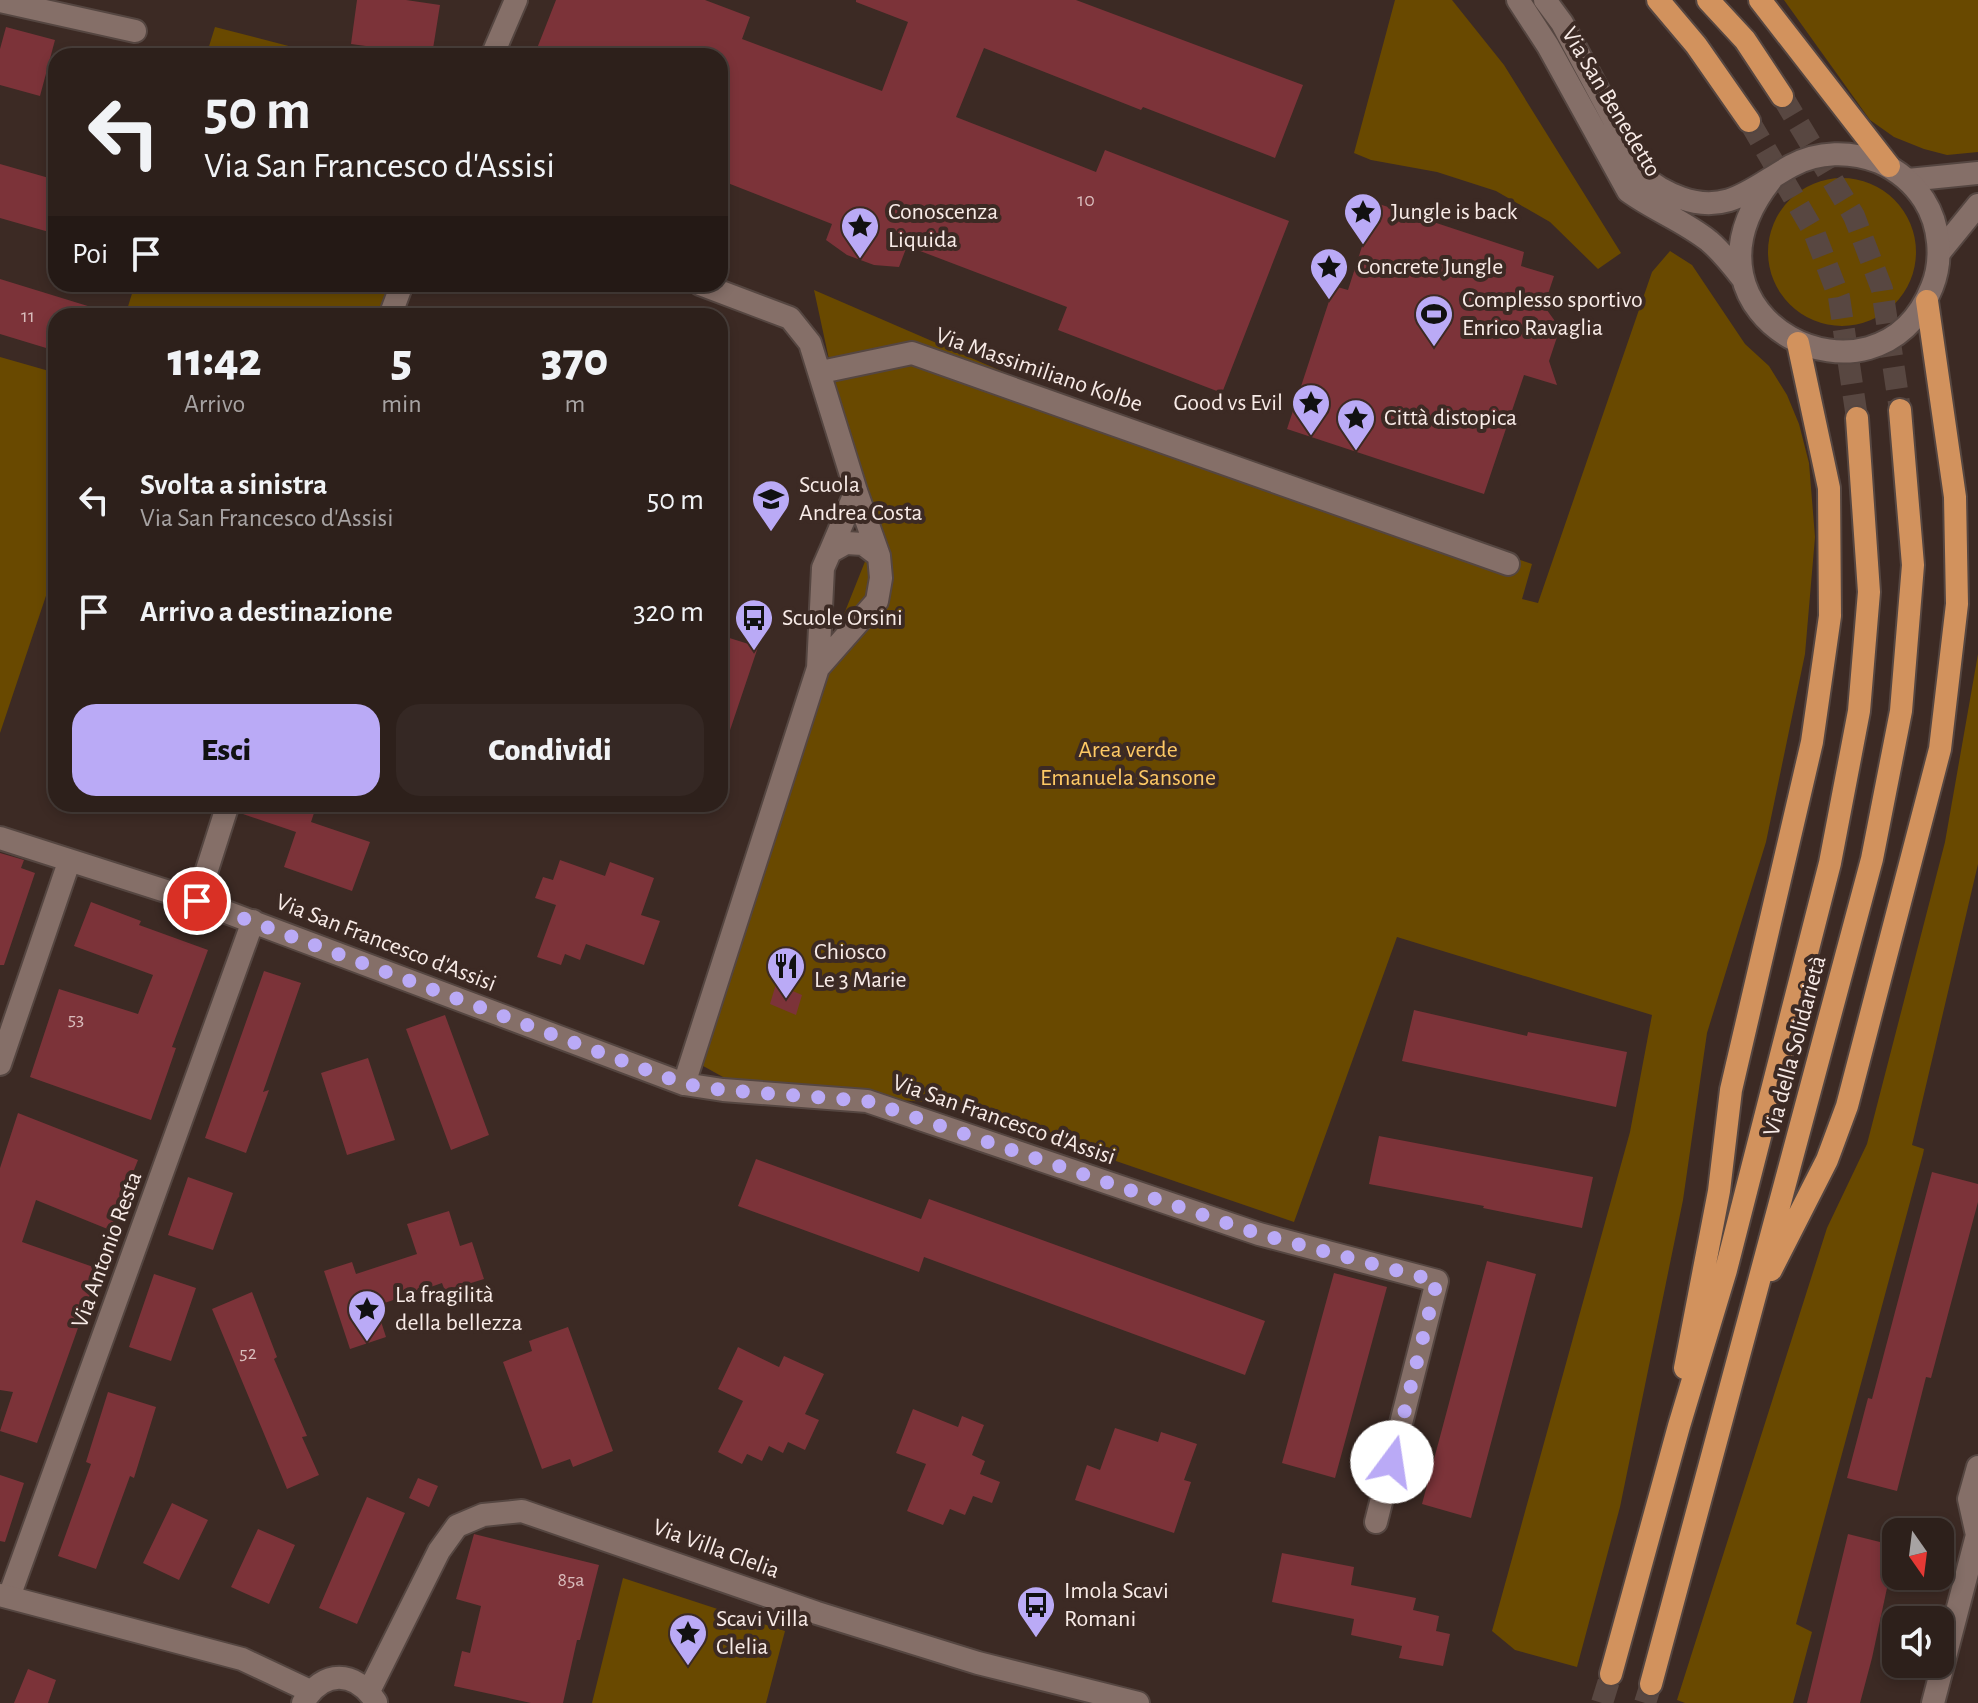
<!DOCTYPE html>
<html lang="it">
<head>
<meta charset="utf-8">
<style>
  :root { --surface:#2d201b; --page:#352824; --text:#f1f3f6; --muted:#a7a3a3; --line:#483e3a; --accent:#baaaf6 }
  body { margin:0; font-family:"Alegreya Sans",sans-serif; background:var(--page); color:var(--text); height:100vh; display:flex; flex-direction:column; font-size:30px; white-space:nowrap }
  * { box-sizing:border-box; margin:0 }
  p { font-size:26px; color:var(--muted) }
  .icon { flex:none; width:44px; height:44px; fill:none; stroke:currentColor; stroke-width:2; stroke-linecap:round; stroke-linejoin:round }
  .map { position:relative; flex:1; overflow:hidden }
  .details { position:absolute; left:48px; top:308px; width:680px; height:504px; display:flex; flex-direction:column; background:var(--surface); border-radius:24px; box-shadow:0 4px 12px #0003,0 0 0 2px var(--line) }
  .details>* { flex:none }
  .hud { position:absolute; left:48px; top:48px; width:680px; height:244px; border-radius:24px; box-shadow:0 4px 12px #0003,0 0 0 2px var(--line); background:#2d201b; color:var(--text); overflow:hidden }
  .needle { width:52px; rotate:166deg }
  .controls { position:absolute; left:1882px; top:1518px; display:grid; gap:16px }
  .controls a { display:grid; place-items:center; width:72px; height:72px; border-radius:16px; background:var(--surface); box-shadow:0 4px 12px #0003,0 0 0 2px var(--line); font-size:40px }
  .pin { position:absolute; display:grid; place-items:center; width:68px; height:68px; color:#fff; margin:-34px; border:4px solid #fff; border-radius:50%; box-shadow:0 2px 8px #0007 }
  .me { position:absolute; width:88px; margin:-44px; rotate:14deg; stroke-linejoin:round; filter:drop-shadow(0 0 6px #0008) }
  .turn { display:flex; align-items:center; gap:28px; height:168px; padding:0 24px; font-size:36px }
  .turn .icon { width:104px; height:104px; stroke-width:2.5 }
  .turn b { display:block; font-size:56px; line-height:68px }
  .then { display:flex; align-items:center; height:76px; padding:0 24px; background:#0003; gap:16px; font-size:30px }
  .eta { display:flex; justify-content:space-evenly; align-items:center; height:136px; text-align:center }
  .eta b { font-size:48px; font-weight:800; line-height:56px }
  .button { display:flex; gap:16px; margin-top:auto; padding:16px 24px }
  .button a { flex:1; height:92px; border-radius:24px; background:var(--accent); color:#111; font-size:32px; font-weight:800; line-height:92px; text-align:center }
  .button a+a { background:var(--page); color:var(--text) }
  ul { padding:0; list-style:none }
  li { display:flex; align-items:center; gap:24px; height:112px; padding:0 24px }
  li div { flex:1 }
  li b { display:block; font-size:30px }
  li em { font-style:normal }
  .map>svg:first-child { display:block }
</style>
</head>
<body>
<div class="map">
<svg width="1978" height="1703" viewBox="0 0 1978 1703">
  <rect width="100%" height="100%" fill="#3c2a24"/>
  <!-- green -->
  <path fill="#694900" d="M1395,0H1452L1504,65L1621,253L1598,269L1550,222L1496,191L1437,172L1371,160L1354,153Z
    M1784,0H1978V152L1947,155L1924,149L1894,137L1870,120Z
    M215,27L327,56H206Z
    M1768 252a74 74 0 1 1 148 0a74 74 0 1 1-148 0Z
    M1670,251L1692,265L1745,344L1769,366L1787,395L1799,424L1809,463L1815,537L1805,654L1766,842L1707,1033L1683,1200L1620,1507L1577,1667L1515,1650L1492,1631L1630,1132L1652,1015L1397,937L1294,1222L950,1104L741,1087L696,1062L773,792L870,549L814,290L1075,403L1532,564L1522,599L1538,603L1652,272Z
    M135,284H400L387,316H125Z
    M0,357L56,373V566L0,733Z
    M1978,654V864L1912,1145L1924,1149L1923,1154L1796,1624L1812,1632L1793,1703H1685L1677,1700L1827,1228L1867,1144L1945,842Z
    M623,1578L785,1631L766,1703H592Z"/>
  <!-- building -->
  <path fill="#7c3339" d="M357,0H406L440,5L432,55L351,44Z
    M556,0H705L750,17L742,39L882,91L908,22L856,2V0H1076L1303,85L1275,158L1143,107L1141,110L984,48L956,117L1096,172L1105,150L1289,221L1222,393L1058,330L1067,307L907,246L899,267L874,265L847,255L826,240L832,224L720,180V139L727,121L720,118V56H534Z
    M6,27L55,40L40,96L0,85V49Z
    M0,164L56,180V234L0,218Z
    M1376,203L1524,252L1521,266L1554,276L1544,306L1560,328L1549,361L1557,385L1524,375L1484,494L1287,429L1334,286L1348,290Z
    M0,279L104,311L103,316H56V351L0,334Z
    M720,635L758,647L724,748L720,747Z
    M242,804H317L311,822L370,842L352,891L284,867L296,832L240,813Z
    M0,853L24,860L21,868L35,873L4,965H0Z
    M560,860L605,876L610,862L654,878L641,915L660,921L644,965L586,944L580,960L565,954L561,965L537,957L556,905L535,898L543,877L553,880Z
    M91,902L141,921L139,925L208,950L172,1047L176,1048L151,1120L30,1077L59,989L138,1014L153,975L74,946Z
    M264,971L301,983L263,1092L269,1090L246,1153L205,1138Z
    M776,984L802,995L796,1015L770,1004Z
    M1414,1010L1527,1036L1528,1032L1627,1052L1616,1107L1402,1061Z
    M445,1015L489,1135L451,1150L406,1029Z
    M368,1058L395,1140L347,1155L321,1073Z
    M18,1113L138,1160L110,1230L36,1200L22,1242L99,1269L37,1443L0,1431L13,1392L0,1390V1168Z
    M1379,1136L1593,1177L1582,1228L1483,1208L1484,1206L1369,1184Z
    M756,1159L921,1219L929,1199L1265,1321L1245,1375L924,1257L919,1272L738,1206Z
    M1932,1172L1978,1184V1202L1931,1378L1926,1377L1897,1491L1847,1478L1868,1398L1872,1399Z
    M188,1177L233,1193L213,1250L168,1235Z
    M449,1211L460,1246L472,1242L484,1279L445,1291L442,1283L376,1306L386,1337L350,1349L324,1271L352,1262L356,1274L417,1254L407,1224Z
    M1487,1261L1536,1274L1471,1518L1422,1504Z
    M1334,1273L1387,1287L1335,1478L1282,1463Z
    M154,1274L196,1288L171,1361L129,1347Z
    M252,1292L277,1357L274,1359L307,1436L302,1437L319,1475L287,1489L212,1309Z
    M568,1327L613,1451L573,1467L570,1459L542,1469L503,1362L532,1351L529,1341Z
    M738,1347L779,1367L784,1356L824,1374L805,1414L819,1420L805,1450L788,1442L783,1453L769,1446L762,1461L747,1454L742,1464L718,1452L743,1401L718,1389Z
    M108,1392L156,1407L134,1478L130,1476L96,1569L58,1556L91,1464L86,1462Z
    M913,1409L958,1427L962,1416L984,1425L972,1455L985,1461L980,1474L1000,1482L992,1503L973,1496L965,1515L950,1509L943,1525L907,1511L926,1464L896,1453Z
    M1115,1428L1158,1442L1161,1432L1197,1444L1184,1480L1191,1482L1174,1533L1075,1500L1087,1465L1100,1470Z
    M0,1475L24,1483L5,1542L0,1541Z
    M418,1478L438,1486L429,1507L409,1498Z
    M367,1497L405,1513L357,1624L319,1608Z
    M172,1503L208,1520L179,1580L143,1563Z
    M258,1529L295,1545L269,1604L231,1587Z
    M474,1534L599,1565L580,1640H577L563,1703H531L454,1686L462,1651L470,1653L481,1606L456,1599Z
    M1848,1534L1896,1546L1872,1658L1860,1703H1807Z
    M1282,1553L1354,1567L1351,1585L1416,1598L1413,1610L1439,1616L1436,1631L1450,1634L1443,1666L1399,1658L1402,1646L1351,1635L1354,1619L1272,1602Z
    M28,1669L56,1680L48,1703H14Z"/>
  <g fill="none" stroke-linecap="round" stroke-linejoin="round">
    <!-- trunk-tunnel -->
    <path stroke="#584741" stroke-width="22" stroke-dasharray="22 11" stroke-linecap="butt" d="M1782,96L1854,216L1882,289L1900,410
      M1749,121L1814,232L1839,297L1857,418
      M1602,1703L1611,1674
      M1645,1703L1651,1684"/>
    <defs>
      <path id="minor" d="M0,1L135,31
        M492,56L516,0
        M1908,180L1978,173
        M1939,253L1978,205
        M700,284L790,318L810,343L856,491L879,556L881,578L877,601L818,668
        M390,316L402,284
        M821,372L912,353L1508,564
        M830,552L856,491
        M0,838L197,901L684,1084L723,1090L867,1101L1259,1234L1437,1281L1376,1522
        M197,901L228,804
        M0,1064L69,862
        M684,1084L818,668L823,568L830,552L846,543L863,544L879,556
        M9,1597L253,921
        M1933,1703L1977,1535L1969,1499L1978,1467"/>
      <path id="tertiary" d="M1518,0L1548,46L1628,191C1654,210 1684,221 1709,241C1722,252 1732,265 1743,279
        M1545,0L1562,23C1582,60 1602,97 1622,135C1629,147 1635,167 1645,177C1654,186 1670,194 1681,198C1728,215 1753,187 1791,166C1818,151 1851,151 1879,162C1897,170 1913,183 1924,200C1940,225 1943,260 1932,287C1878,425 1661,319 1771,180
        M0,1595L242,1659L310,1691
        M369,1691L439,1551L457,1526L483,1515L522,1511L817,1613L978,1663L1138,1703
        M303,1703C323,1669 355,1670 376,1702"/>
      <path id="trunk" d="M1658,0L1696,45L1749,121
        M1708,0L1745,40L1782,96
        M1760,0L1889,166
        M1771,1270L1827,1160L1847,1106L1940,749L1957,604L1955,497L1927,301
        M1685,1368L1719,1191L1731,1090L1812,742L1830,616L1829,488L1798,343
        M1611,1674L1679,1426L1726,1270L1830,863L1859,711L1869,592L1857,418
        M1651,1684L1872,859L1901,711L1913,565L1900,410"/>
    </defs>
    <!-- minor casing -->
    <use href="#minor" stroke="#554641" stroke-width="26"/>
    <!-- tertiary casing -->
    <use href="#tertiary" stroke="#554641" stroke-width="26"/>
    <!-- trunk casing -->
    <use href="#trunk" stroke="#554641" stroke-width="26"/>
    <!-- minor -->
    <use href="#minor" stroke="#856f68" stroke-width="22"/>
    <!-- tertiary -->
    <use href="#tertiary" stroke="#856f68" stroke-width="22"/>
    <!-- trunk -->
    <use href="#trunk" stroke="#d2925d" stroke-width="22"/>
  </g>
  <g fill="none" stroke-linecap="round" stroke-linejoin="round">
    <!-- route -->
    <path stroke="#baaaf6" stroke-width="14" stroke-dasharray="0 25.2" d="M197,901L684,1084L723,1090L867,1101L1259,1234L1437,1281L1392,1462"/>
  </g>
  <!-- icons -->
  <defs>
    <symbol id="sight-pin" viewBox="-11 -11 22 30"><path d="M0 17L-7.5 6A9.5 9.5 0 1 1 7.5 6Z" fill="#baaaf6" stroke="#3c2a24"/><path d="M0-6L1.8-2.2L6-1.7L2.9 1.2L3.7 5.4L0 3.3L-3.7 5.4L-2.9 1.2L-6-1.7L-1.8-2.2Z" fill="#111"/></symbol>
    <symbol id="stadium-pin" viewBox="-11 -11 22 30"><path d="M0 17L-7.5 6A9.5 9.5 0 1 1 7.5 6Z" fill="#baaaf6" stroke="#3c2a24"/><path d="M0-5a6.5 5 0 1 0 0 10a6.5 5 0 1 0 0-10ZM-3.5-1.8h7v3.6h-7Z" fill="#111"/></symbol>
    <symbol id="school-pin" viewBox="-11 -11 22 30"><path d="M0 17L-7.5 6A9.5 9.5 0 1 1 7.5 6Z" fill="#baaaf6" stroke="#3c2a24"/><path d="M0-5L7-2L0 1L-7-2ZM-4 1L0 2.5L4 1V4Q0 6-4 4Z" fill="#111"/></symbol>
    <symbol id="bus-pin" viewBox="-11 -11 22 30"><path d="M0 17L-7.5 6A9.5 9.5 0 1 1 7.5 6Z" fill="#baaaf6" stroke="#3c2a24"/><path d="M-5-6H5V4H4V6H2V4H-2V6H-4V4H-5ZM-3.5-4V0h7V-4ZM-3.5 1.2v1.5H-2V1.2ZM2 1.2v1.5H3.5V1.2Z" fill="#111"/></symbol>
    <symbol id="restaurant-pin" viewBox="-11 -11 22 30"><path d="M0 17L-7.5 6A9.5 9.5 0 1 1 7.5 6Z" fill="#baaaf6" stroke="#3c2a24"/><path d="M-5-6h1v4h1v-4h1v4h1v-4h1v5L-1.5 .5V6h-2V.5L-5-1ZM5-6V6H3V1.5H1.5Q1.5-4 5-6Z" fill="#111"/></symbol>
  </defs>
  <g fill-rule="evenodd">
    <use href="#sight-pin" x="1341" y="190" width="44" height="60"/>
    <use href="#sight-pin" x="838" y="204" width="44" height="60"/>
    <use href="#sight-pin" x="1307" y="245" width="44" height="60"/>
    <use href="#stadium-pin" x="1412" y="292" width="44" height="60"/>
    <use href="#sight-pin" x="1289" y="381" width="44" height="60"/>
    <use href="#sight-pin" x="1334" y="396" width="44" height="60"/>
    <use href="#school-pin" x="749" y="477" width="44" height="60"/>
    <use href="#bus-pin" x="732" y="596" width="44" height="60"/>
    <use href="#restaurant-pin" x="764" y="944" width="44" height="60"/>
    <use href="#sight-pin" x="345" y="1287" width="44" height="60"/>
    <use href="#bus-pin" x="1014" y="1583" width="44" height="60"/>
    <use href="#sight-pin" x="666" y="1611" width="44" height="60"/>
  </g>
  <g text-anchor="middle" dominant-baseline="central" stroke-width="8" stroke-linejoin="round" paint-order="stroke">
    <!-- number labels -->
    <g font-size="20" fill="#d9bdbc">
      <text x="1086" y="200">10</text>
      <text x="28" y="316">11</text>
      <text x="76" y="1019">53</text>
      <text x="248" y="1353">52</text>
      <text x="571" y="1580">85a</text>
    </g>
    <!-- street labels -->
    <g font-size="24" fill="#f8ebe7" stroke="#3c2a24">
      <text transform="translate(1611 102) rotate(59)">Via San Benedetto</text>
      <text transform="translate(1039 370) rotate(19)">Via Massimiliano Kolbe</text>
      <text transform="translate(386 943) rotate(21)">Via San Francesco d'Assisi</text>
      <text transform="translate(1795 1046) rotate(-75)">Via della Solidarietà</text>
      <text transform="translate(1004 1120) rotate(19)">Via San Francesco d'Assisi</text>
      <text transform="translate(107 1250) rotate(-70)">Via Antonio Resta</text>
      <text transform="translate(716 1549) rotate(20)">Via Villa Clelia</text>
    </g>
    <!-- poi labels -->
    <g font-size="24" fill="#f8ebe7" stroke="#3c2a24" text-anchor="start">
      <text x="888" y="212">Conoscenza<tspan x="888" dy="28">Liquida</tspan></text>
      <text x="1391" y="212">Jungle is back</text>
      <text x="1357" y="267">Concrete Jungle</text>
      <text x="1462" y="300">Complesso sportivo<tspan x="1462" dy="28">Enrico Ravaglia</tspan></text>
      <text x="1283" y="403" text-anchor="end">Good vs Evil</text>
      <text x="1384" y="418">Città distopica</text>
      <text x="799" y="485">Scuola<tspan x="799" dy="28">Andrea Costa</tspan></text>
      <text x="782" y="618">Scuole Orsini</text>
      <text x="814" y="952">Chiosco<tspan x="814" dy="28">Le 3 Marie</tspan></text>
      <text x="395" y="1295">La fragilità<tspan x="395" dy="28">della bellezza</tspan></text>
      <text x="1064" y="1591">Imola Scavi<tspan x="1064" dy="28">Romani</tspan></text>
      <text x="716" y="1619">Scavi Villa<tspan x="716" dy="28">Clelia</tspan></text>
    </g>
    <!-- park labels -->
    <g font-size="24" fill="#fec965" stroke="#3c2a24">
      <text x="1128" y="750">Area verde<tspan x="1128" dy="28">Emanuela Sansone</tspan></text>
    </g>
  </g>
</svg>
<div class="controls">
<a><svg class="needle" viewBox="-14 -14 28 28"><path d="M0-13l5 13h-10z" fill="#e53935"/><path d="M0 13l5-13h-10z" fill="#a7a3a3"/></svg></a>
<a><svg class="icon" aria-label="sound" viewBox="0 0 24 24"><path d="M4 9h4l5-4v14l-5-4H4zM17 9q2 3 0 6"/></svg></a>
</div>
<div class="pin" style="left:197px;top:901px;background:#d93025"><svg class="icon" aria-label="arrive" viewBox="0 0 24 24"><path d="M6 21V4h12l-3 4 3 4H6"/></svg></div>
<svg class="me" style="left:1392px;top:1462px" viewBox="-20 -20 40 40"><circle r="19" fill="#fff"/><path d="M0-13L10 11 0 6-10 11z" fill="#baaaf6"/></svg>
<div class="hud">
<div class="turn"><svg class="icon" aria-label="left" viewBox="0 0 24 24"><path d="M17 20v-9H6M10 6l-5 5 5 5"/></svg><div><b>50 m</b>Via San Francesco d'Assisi</div></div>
<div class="then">Poi<svg class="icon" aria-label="arrive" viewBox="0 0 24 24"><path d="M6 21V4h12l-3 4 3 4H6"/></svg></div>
</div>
<section class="details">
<div class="eta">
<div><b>11:42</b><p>Arrivo</p></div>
<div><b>5</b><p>min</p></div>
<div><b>370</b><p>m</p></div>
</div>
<ul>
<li><svg class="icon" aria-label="left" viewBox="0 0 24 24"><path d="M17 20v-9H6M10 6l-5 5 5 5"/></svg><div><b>Svolta a sinistra</b><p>Via San Francesco d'Assisi</p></div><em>50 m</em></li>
<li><svg class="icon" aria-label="arrive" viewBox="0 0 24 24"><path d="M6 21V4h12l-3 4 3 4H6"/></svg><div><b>Arrivo a destinazione</b></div><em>320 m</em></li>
</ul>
<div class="button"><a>Esci</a><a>Condividi</a></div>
</section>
</div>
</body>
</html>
